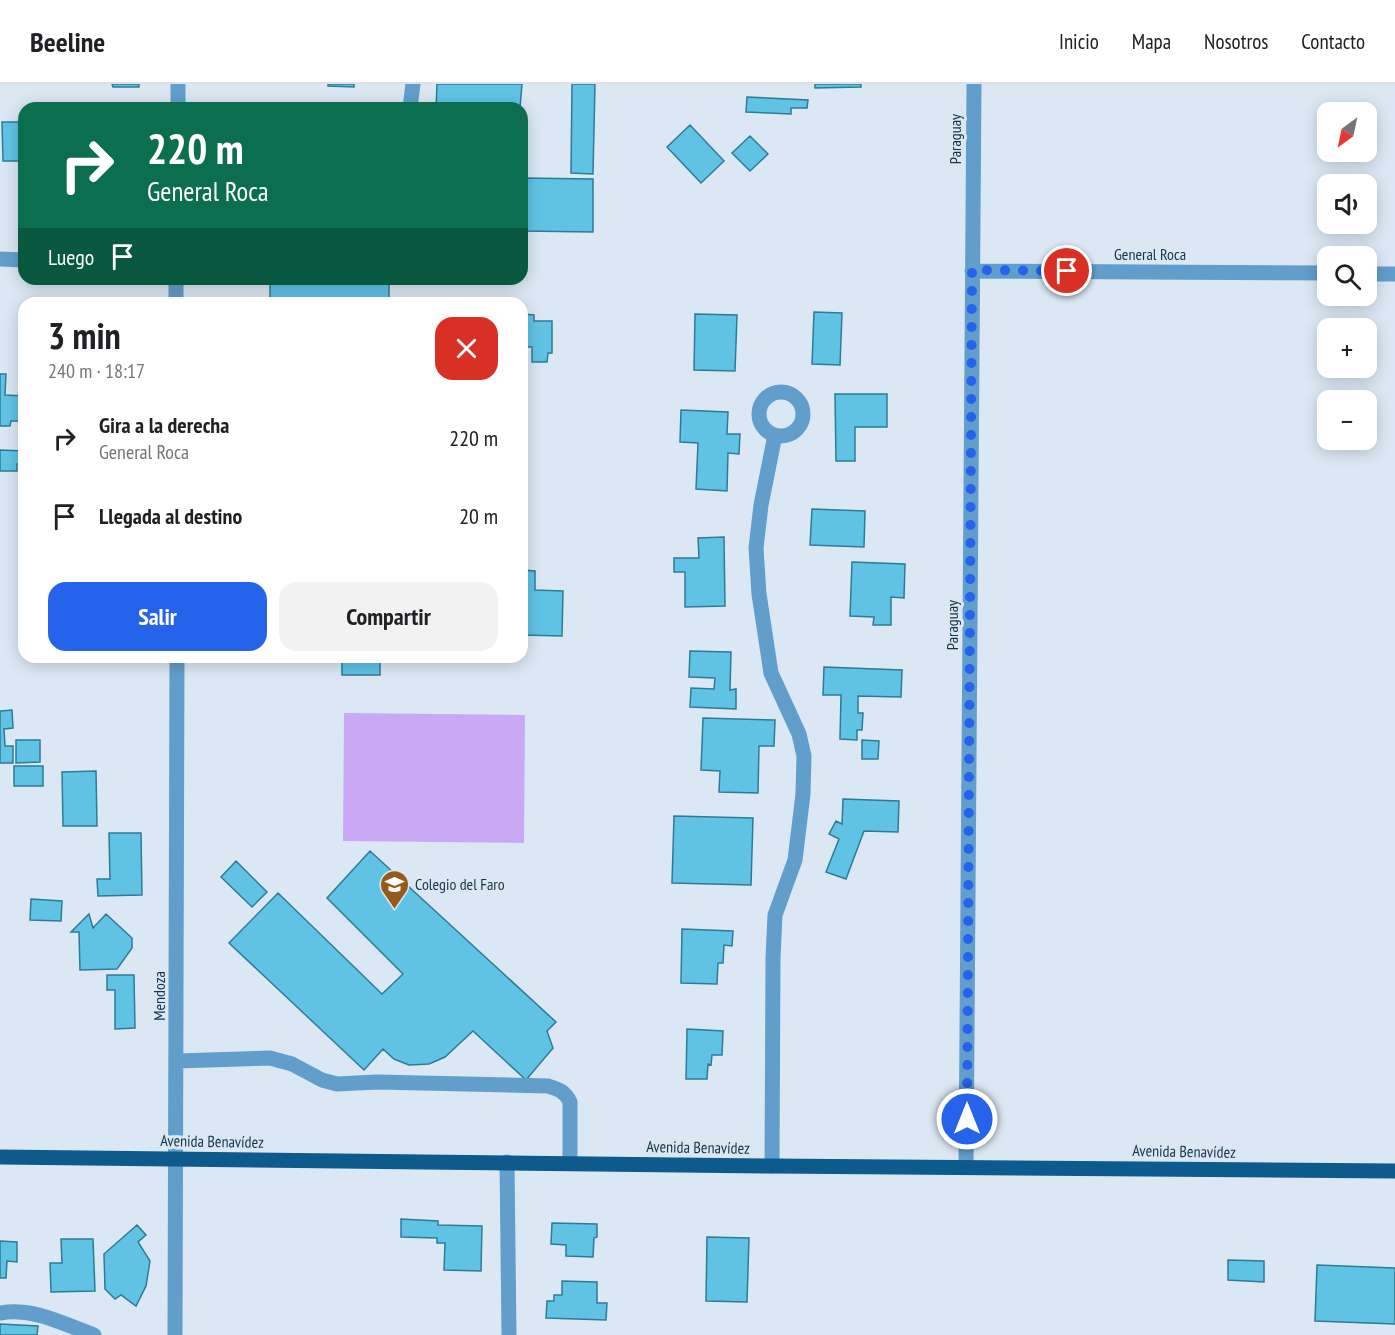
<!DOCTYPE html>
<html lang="es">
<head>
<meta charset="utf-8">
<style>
  :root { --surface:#fff; --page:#f2f2f2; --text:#202124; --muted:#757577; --line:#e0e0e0; --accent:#2563eb }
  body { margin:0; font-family:"PT Sans Narrow",sans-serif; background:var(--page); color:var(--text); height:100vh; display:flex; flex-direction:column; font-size:22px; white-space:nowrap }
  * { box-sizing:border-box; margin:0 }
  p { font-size:20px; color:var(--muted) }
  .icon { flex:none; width:33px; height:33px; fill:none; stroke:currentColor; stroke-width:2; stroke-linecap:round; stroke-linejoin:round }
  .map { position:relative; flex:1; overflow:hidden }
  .sheet { position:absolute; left:18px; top:213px; width:510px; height:366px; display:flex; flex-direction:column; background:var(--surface); border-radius:18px; box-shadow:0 3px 15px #0003 }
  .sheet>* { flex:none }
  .top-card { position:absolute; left:18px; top:18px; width:510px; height:183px; border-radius:18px; box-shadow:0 3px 15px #0003; background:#0b6e4f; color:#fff; overflow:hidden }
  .needle { width:39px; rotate:213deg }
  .buttons { position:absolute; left:1317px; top:18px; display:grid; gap:12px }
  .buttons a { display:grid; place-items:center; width:60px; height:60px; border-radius:12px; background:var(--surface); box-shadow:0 3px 15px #0003; font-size:30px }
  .pin { position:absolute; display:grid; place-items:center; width:51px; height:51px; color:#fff; margin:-26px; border:3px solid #fff; border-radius:50%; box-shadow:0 2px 6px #0007 }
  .me { position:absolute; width:66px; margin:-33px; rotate:0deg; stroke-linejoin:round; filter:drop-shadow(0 0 4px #0008) }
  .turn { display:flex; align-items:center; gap:21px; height:126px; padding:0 30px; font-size:27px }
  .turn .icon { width:78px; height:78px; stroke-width:2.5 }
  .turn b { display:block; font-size:42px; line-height:51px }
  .then { display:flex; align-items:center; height:57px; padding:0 30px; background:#0003; gap:12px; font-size:22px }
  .round { display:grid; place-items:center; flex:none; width:63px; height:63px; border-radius:18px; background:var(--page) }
  .head { display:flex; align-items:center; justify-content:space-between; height:102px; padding:0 30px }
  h1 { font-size:36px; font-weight:700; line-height:45px }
  .button { display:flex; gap:12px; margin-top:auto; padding:12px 30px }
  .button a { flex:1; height:69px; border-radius:18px; background:var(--accent); color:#fff; font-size:24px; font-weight:700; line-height:69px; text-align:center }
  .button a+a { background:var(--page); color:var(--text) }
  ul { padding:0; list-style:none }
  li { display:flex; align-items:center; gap:18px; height:78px; padding:0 30px }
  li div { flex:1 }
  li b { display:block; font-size:22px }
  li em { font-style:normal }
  header { display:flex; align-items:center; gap:36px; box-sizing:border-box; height:84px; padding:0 30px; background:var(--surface); border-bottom:2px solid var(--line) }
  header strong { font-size:28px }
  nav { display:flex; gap:33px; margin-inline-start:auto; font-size:21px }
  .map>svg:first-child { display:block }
</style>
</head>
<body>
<header>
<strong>Beeline</strong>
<nav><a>Inicio</a><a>Mapa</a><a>Nosotros</a><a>Contacto</a></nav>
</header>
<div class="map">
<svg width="1395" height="1251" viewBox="0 0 1395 1251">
  <rect width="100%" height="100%" fill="#dbe8f4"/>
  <!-- green -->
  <path fill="#caa8f6" d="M344,629L525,631L524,759L343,757Z"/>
  <!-- building -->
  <path fill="#60c3e5" stroke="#2e7b95" stroke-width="1.5" d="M112,0H139V3H113Z
    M328,0H354V3L328,2Z
    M437,0H522L520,24H436Z
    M572,0H595L593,90L571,89Z
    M815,0H861V3L815,4Z
    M747,13L808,16L807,24H791V30L746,28Z
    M2,38H24V77H3Z
    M690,41L724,77L701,99L667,63Z
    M750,52L768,70L750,87L732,69Z
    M522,94L593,95V148L522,147Z
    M270,198L389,200V219H270Z
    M814,228L842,229L840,281L812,280Z
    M522,230L534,231V237H552V269H548L547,278H532V263H522Z
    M695,230L737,231L735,287L694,286Z
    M0,290H6L5,311L24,312V337H11L10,342H0Z
    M835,310H887V343H855V377H836Z
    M681,326L728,328L727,350H740L739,370L728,369L727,407L696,405L698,359L680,358Z
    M0,366L24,367V380H17V387H0Z
    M812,425L865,427L864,463L810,461Z
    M724,453L725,522L685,523V488H674V474H699L698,454Z
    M852,478L905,480L904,514L891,513V541H873L874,533L850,532Z
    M522,486L535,487V506L563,507L562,552L522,551Z
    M690,567L731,568L730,606L736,605V625L690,623L691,604L714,605L715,594L689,593Z
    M342,573H380V591H342Z
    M824,583L902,586L901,613L858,612V629H863L862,646H857V656L840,655L841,611H823Z
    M12,626L13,644L4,645L5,662H13V679H0V627Z
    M703,634L775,636L774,662H759L758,709L719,708L720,687L701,686Z
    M16,656H40V678L16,679Z
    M862,656L879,657L878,675H862Z
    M14,682H43V702H14Z
    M96,687L97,742H63L62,688Z
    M843,715L899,717L898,748L864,747L846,795L826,788L839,755L829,750L836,737L842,740Z
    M674,732L753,734L751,801L672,799Z
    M109,749H141L142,811L98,812L97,795H110Z
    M370,767L556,938L547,947L553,964L526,996L473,947L445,973L429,980L409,981L394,975L383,965L364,986L229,859L278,809L382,910L403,890L327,814Z
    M236,777L267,808L252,823L221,793Z
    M31,815L62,817L61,837L30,836Z
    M89,830L93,844L106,830L132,854V864L117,885L80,886L79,848H71Z
    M682,845L733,847L732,862L724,861L723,879H718L717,900L681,899Z
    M107,891H134L135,944L115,945V906H107Z
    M687,945L723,947L722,971H712L711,981L708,980L707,995H686Z
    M401,1135L438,1137V1141L482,1142L481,1187L444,1186L445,1159H437V1154L401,1153Z
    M552,1139L597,1140V1153L594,1154L593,1173L566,1172V1161L551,1160Z
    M137,1141L146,1151L138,1158L150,1177L146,1202L136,1222L121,1211L115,1215L105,1205L104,1170Z
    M707,1153L749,1154L747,1218L706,1217Z
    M61,1155H93L95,1207L51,1208L50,1179H62Z
    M0,1157L17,1158V1178L7,1177L6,1194H0Z
    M1228,1176L1264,1177V1198L1228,1196Z
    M1317,1181L1395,1184V1240L1315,1237Z
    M562,1197L597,1198V1219H607L606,1236L546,1234L547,1217H554V1211H562Z
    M0,1240L38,1242L37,1251H0Z"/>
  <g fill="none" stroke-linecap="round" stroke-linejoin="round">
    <!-- minor -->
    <path stroke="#629ecc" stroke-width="15" d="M178,24V0
      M410,24L413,0
      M0,175L24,176
      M972,187L1328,189
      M1366,190H1395
      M176,195V219
      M759 330a22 22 0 1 1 44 0a22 22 0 1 1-44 0Z
      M177,977L270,974L292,980L322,996L337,1000L377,998L548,1002C558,1005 565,1007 570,1018V1079
      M507,1078L509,1251
      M772,1082L773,874L775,831L795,776L803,710L804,672L799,650L771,589L759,510L756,464L761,421L775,351
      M966,1082L974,0
      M0,1229C33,1223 63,1240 94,1251
      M175,1251L177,573"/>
    <!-- major -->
    <path stroke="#0d5b8c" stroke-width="15" d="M0,1073L772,1082L1395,1087"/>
  </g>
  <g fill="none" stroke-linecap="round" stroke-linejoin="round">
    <!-- route -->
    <path stroke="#2563eb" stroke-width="10" stroke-dasharray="0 18" d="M967,1035L972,186L1067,187"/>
  </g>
  <!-- icons -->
  <defs>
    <symbol id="school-pin" viewBox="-11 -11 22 30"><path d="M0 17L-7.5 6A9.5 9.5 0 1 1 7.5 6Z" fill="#965b1a" stroke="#dbe8f4"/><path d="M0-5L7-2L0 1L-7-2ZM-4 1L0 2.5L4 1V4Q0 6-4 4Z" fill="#fff"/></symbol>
  </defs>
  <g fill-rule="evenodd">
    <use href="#school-pin" x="378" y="784" width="33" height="45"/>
  </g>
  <g text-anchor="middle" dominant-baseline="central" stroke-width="6" stroke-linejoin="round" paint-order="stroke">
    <!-- street labels -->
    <g font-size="16" fill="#173349" stroke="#dbe8f4">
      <text transform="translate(955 55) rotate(-90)">Paraguay</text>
      <text x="1150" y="170">General Roca</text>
      <text transform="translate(952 541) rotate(-90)">Paraguay</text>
      <text transform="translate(159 912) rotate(-90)">Mendoza</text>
      <text transform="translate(212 1057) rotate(1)">Avenida Benavídez</text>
      <text transform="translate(698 1063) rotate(1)">Avenida Benavídez</text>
      <text transform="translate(1184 1067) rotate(1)">Avenida Benavídez</text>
    </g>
    <!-- poi labels -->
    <g font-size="16" fill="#173349" stroke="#dbe8f4" text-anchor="start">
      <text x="415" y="800">Colegio del Faro</text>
    </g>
  </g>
</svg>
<div class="buttons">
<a><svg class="needle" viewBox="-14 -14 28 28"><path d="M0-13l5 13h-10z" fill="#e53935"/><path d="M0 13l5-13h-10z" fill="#757577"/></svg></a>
<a><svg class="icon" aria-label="sound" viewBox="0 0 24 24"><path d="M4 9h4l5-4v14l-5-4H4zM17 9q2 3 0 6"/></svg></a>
<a><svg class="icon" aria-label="search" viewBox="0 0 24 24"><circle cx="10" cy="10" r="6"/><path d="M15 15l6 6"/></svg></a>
<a>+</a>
<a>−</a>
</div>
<div class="pin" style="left:1067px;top:187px;background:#d93025"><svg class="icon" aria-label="arrive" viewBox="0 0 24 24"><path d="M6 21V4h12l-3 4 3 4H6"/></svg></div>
<svg class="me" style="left:967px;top:1035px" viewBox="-20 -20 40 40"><circle r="17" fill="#2563eb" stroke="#fff" stroke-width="3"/><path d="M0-11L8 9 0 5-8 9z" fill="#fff"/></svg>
<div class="top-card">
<div class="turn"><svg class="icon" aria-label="right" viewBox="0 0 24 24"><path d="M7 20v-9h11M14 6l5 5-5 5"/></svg><div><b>220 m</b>General Roca</div></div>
<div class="then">Luego<svg class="icon" aria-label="arrive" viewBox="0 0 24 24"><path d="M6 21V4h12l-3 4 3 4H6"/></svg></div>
</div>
<section class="sheet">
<div class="head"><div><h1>3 min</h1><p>240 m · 18:17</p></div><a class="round" style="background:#d93025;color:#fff"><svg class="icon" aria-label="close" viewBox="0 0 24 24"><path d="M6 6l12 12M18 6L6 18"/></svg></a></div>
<ul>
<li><svg class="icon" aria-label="right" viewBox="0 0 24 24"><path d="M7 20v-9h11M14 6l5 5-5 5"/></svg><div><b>Gira a la derecha</b><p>General Roca</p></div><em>220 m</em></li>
<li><svg class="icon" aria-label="arrive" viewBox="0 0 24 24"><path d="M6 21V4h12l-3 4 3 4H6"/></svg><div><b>Llegada al destino</b></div><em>20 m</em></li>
</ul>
<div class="button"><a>Salir</a><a>Compartir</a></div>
</section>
</div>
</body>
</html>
